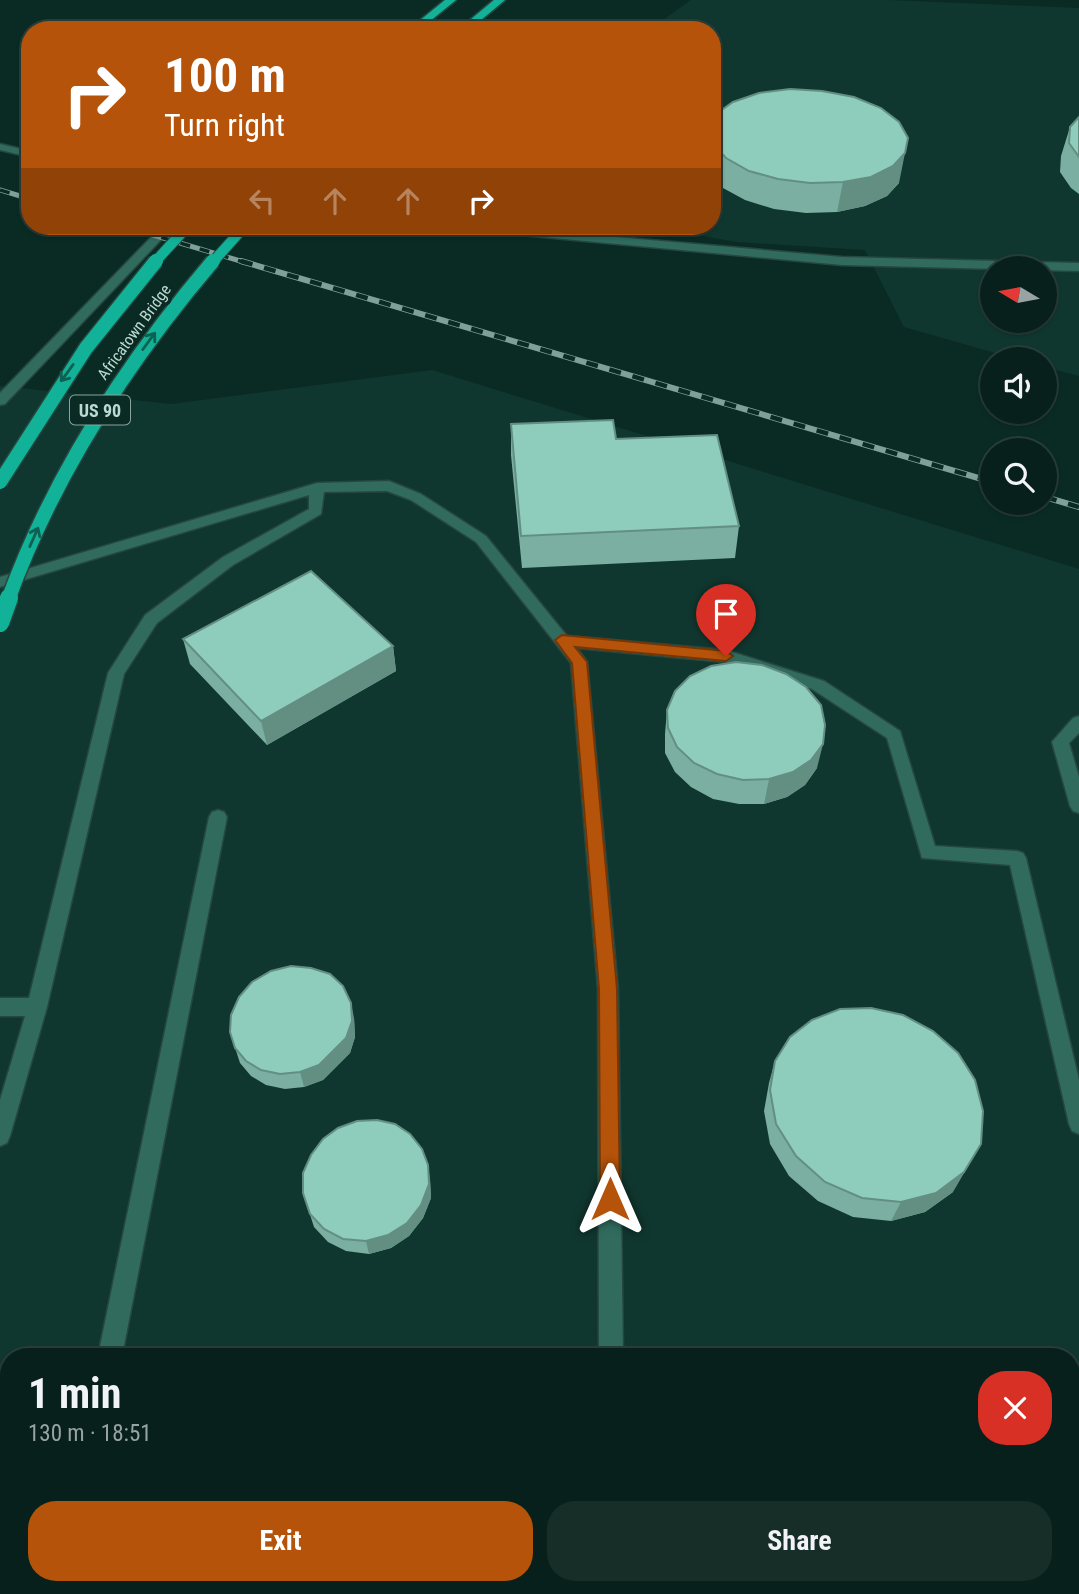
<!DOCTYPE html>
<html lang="en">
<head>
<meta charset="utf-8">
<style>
  :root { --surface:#08201b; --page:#162d28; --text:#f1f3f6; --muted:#98a3a3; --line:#293e3a; --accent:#b45309 }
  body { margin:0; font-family:"Roboto Condensed",sans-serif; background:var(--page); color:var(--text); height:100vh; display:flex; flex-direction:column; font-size:26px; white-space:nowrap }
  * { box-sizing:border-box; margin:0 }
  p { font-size:23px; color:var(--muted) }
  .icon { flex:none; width:38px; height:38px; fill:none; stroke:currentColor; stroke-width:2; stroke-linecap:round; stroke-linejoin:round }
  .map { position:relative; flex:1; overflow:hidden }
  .panel { position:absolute; left:0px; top:1348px; width:1080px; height:247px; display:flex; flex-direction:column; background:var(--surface); border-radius:28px 28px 0 0; box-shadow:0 2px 5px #0004,0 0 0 2px var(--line) }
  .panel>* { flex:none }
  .hud { position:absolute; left:21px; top:21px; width:700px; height:214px; border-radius:28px; box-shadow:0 2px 5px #0004,0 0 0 2px var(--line); background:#b45309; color:#fff; overflow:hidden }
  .needle { width:46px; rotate:280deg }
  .buttons { position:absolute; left:980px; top:256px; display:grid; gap:14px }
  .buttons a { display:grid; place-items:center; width:77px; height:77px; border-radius:50%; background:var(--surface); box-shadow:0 2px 5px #0004,0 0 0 2px var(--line); font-size:35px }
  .pin { position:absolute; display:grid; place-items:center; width:60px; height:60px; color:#fff; margin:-72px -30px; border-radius:50% 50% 50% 0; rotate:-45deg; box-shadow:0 0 7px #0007 }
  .pin .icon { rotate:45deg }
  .me { position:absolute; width:77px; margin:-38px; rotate:0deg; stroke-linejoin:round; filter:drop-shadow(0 0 5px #0008) }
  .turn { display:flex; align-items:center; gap:24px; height:147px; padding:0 28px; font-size:32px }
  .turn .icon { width:91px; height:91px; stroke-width:2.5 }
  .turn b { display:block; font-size:49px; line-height:60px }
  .lanes { display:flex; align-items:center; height:66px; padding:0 28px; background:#0003; justify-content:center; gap:35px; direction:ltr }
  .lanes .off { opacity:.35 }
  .round { display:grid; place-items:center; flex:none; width:74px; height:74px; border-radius:28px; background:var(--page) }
  .overview { display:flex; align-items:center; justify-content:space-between; height:119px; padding:0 28px }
  h1 { font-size:42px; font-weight:700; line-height:52px }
  .cta { display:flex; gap:14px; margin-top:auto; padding:14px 28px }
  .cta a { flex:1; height:80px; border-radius:28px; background:var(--accent); color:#fff; font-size:28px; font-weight:700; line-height:80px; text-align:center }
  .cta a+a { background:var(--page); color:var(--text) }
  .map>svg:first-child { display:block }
</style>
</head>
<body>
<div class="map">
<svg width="1079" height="1594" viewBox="0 0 1079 1594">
  <rect width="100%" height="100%" fill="#0a2b24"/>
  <!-- built -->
  <path fill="#10372f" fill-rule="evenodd" d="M691,0H889L1079,8V376L1045,367V359H1016L904,327L865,250L737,242L647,226H712V30H649ZM992,268H1045V320H992Z
    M432,370L1079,569V1594H0V386L171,404ZM9,1356H1071V1586H9Z"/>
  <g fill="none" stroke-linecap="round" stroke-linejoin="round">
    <defs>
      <path id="minor" d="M0,144L30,151V157L0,150Z
        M162,226H174L5,404L0,405V393Z
        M450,226H492L842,257L1079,263V271L842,265L456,229Z
        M389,481L421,494L486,536L567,636L726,650L824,681L900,731L935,846L1017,851L1023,853L1026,858L1079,1080V1134L1072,1131L1069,1124L1010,865L922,858L887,738L812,689L725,662L577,648L587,662L618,989L623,1356H599L598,989L571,663L476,542L411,500L387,491L324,492L321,514L233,565L157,623L124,674L47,1007L10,1136L7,1143L0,1146V1100L25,1016H0V998H29L108,673L145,615L223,557L309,509V495L0,587V577L317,483Z
        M1079,716V733L1069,743L1079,777V813L1073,811L1070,806L1052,742L1073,718Z
        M218,810L224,812L227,817L122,1356H98L209,817L212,812Z
        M51,1586H77L75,1594H49Z
        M600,1586H626V1594H600Z"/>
      <path id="major" d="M445,0H456L419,30H408Z
        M494,0H505L469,30H458Z"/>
    </defs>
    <!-- minor casing -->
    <use href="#minor" stroke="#264740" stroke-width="3"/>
    <!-- major casing -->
    <use href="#major" stroke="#264740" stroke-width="3"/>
    <!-- minor -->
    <use href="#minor" fill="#306b5e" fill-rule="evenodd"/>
    <!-- major -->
    <use href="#major" fill="#11b297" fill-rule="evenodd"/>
    <defs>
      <path id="rail-far1" d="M0,190L30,199
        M123,226L247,263"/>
      <path id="rail" d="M241,261L992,482
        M1045,497L1079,507"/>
    </defs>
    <!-- rail-far1 casing -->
    <use href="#rail-far1" stroke="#809f97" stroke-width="5"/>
    <!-- rail casing -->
    <use href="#rail" stroke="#809f97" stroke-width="6"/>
    <!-- rail-far1 -->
    <use href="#rail-far1" stroke="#0a2b24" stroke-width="3.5" stroke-dasharray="10" stroke-linecap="butt"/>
    <!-- rail -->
    <use href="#rail" stroke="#0a2b24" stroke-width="4.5" stroke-dasharray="12" stroke-linecap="butt"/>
    <defs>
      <path id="major-bridge-far2" d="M154,263L188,226
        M212,263L245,226"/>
      <path id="major-bridge-far1" d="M0,482L86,348L156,261
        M8,600C54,474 127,362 213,261"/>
      <path id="major-bridge" d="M0,623L9,598"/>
    </defs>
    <!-- major-bridge-far2 casing -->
    <use href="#major-bridge-far2" stroke="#264740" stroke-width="12" stroke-linecap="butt"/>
    <!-- major-bridge-far1 casing -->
    <use href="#major-bridge-far1" stroke="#264740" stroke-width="17" stroke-linecap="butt"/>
    <!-- major-bridge casing -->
    <use href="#major-bridge" stroke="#264740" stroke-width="21" stroke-linecap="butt"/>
    <!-- major-bridge-far2 -->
    <use href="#major-bridge-far2" stroke="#11b297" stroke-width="10"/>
    <!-- major-bridge-far1 -->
    <use href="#major-bridge-far1" stroke="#11b297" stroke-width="14"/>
    <!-- major-bridge -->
    <use href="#major-bridge" stroke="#11b297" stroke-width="18"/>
  </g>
  <!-- wall -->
  <path fill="#7aafa1" d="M1079,117V194L1071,188L1060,172L1061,156L1070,127Z
    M712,122L899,183L887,196L865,206L837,212L806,213L774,209L745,200L723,188L712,176Z
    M511,424L616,439L739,526L735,558L522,568L511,455Z
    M183,639L393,646L396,671L267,745L190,664Z
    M667,710L817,768L805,785L787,797L764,804H739L713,799L691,787L675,772L665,753V734Z
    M354,1018L355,1037L350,1053L323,1080L304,1087L285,1089L266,1085L251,1076L240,1063L230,1032Z
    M775,1061L953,1192L925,1212L891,1221L853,1217L818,1201L789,1176L770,1144L764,1111L769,1083Z
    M430,1179L431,1198L423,1218L409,1236L391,1248L369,1254L346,1251L328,1242L314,1227L303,1193Z"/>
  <!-- shaded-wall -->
  <path fill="#638f83" d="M905,153L899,183L887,196L865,206L837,212L843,182Z
    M393,646L396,671L267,745L261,721Z
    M823,744L817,768L805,785L787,797L764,804L769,779Z
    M351,1003L354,1018L355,1037L350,1053L323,1080L304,1087L300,1072Z
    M981,1144L953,1192L925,1212L891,1221L901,1202Z
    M428,1165L430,1179L431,1198L423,1218L409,1236L391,1248L369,1254L366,1241Z"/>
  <!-- building -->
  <path fill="#8eccbb" stroke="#638f83" stroke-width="2" d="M790,89L822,91L854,97L881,108L899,122L908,138L905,153L893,166L871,177L843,182L810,183L778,179L749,171L726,158L713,144L712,122L716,114L733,102L759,93Z
    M1079,117V157L1069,143L1070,127Z
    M613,420L616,439L717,435L739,526L521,536L511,424Z
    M311,571L393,646L261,721L183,639Z
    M736,662L762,665L786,674L806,687L821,705L825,725L823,744L811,760L793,772L769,779L743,780L717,774L694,763L677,747L668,728L667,710L675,691L690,676L711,666Z
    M291,966L311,968L330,974L343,986L351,1003L352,1021L346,1038L319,1065L300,1072L280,1074L261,1070L246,1061L235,1048L230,1032L231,1015L239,997L252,982L271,971Z
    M871,1008L903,1015L933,1031L958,1053L975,1080L983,1111L981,1144L964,1172L936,1193L901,1202L862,1198L825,1182L796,1156L776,1124L770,1090L775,1061L790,1037L812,1020L840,1009Z
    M377,1120L395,1124L410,1134L422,1149L428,1165L429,1184L421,1205L407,1223L388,1235L366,1241L343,1239L324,1229L310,1214L303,1193V1173L311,1155L323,1139L338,1128L357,1121Z
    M163,1586H467L470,1594H160Z"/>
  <!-- one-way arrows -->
  <defs><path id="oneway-shaft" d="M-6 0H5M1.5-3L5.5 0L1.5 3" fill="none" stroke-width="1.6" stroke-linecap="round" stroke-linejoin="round" transform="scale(1.75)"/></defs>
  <g stroke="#0d6152">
    <use href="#oneway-shaft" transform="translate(149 341) rotate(-54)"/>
    <use href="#oneway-shaft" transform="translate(67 373) rotate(126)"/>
    <use href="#oneway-shaft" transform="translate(34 537) rotate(-66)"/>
  </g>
  <!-- route -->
  <path fill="#b45309" stroke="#753606" stroke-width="2" d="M562,635L726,651L733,656L726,661L575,647L587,662L617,989L620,1199L617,1206L610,1209L603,1206L600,1199L599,989L572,663L555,640Z"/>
  <g text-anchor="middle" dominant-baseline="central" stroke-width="7" stroke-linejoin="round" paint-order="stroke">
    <!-- far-street labels -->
    <g font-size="16" fill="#bcd9d1" stroke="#0a2b24">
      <text transform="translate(134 332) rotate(-54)">Africatown Bridge</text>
    </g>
    <!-- shield labels -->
    <rect fill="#0a2b24" stroke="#87a59d" stroke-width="2" x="70" y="395.5" width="60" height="29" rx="5"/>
    <g font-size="18" font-weight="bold" fill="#bcd9d1">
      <text x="100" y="410">US 90</text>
    </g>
  </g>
</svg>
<div class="buttons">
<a><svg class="needle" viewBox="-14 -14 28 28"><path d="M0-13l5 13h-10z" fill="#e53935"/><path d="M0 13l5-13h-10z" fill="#98a3a3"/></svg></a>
<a><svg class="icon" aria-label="sound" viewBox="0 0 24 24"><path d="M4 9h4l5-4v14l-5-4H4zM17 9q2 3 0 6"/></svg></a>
<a><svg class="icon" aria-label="search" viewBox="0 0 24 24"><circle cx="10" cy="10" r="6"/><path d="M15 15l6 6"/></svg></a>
</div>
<div class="pin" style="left:726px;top:656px;background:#d93025"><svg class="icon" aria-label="arrive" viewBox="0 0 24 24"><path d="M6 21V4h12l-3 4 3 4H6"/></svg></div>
<svg class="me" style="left:610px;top:1199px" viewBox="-20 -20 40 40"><path d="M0-17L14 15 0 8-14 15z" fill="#b45309" stroke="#fff" stroke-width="4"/></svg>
<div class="hud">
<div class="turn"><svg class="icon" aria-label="right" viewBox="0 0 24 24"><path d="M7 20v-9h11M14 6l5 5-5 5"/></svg><div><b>100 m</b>Turn right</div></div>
<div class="lanes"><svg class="icon off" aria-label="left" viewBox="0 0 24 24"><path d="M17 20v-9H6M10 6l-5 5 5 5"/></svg><svg class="icon off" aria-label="ahead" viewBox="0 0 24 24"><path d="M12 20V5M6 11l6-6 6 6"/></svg><svg class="icon off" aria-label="ahead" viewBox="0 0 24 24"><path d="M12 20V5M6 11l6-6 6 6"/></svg><svg class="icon" aria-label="right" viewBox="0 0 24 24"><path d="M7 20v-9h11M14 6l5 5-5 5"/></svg></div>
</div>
<section class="panel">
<div class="overview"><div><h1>1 min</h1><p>130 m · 18:51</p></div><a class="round" style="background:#d93025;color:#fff"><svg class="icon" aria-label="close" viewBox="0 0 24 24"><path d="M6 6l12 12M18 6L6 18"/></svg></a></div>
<div class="cta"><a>Exit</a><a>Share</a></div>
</section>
</div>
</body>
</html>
